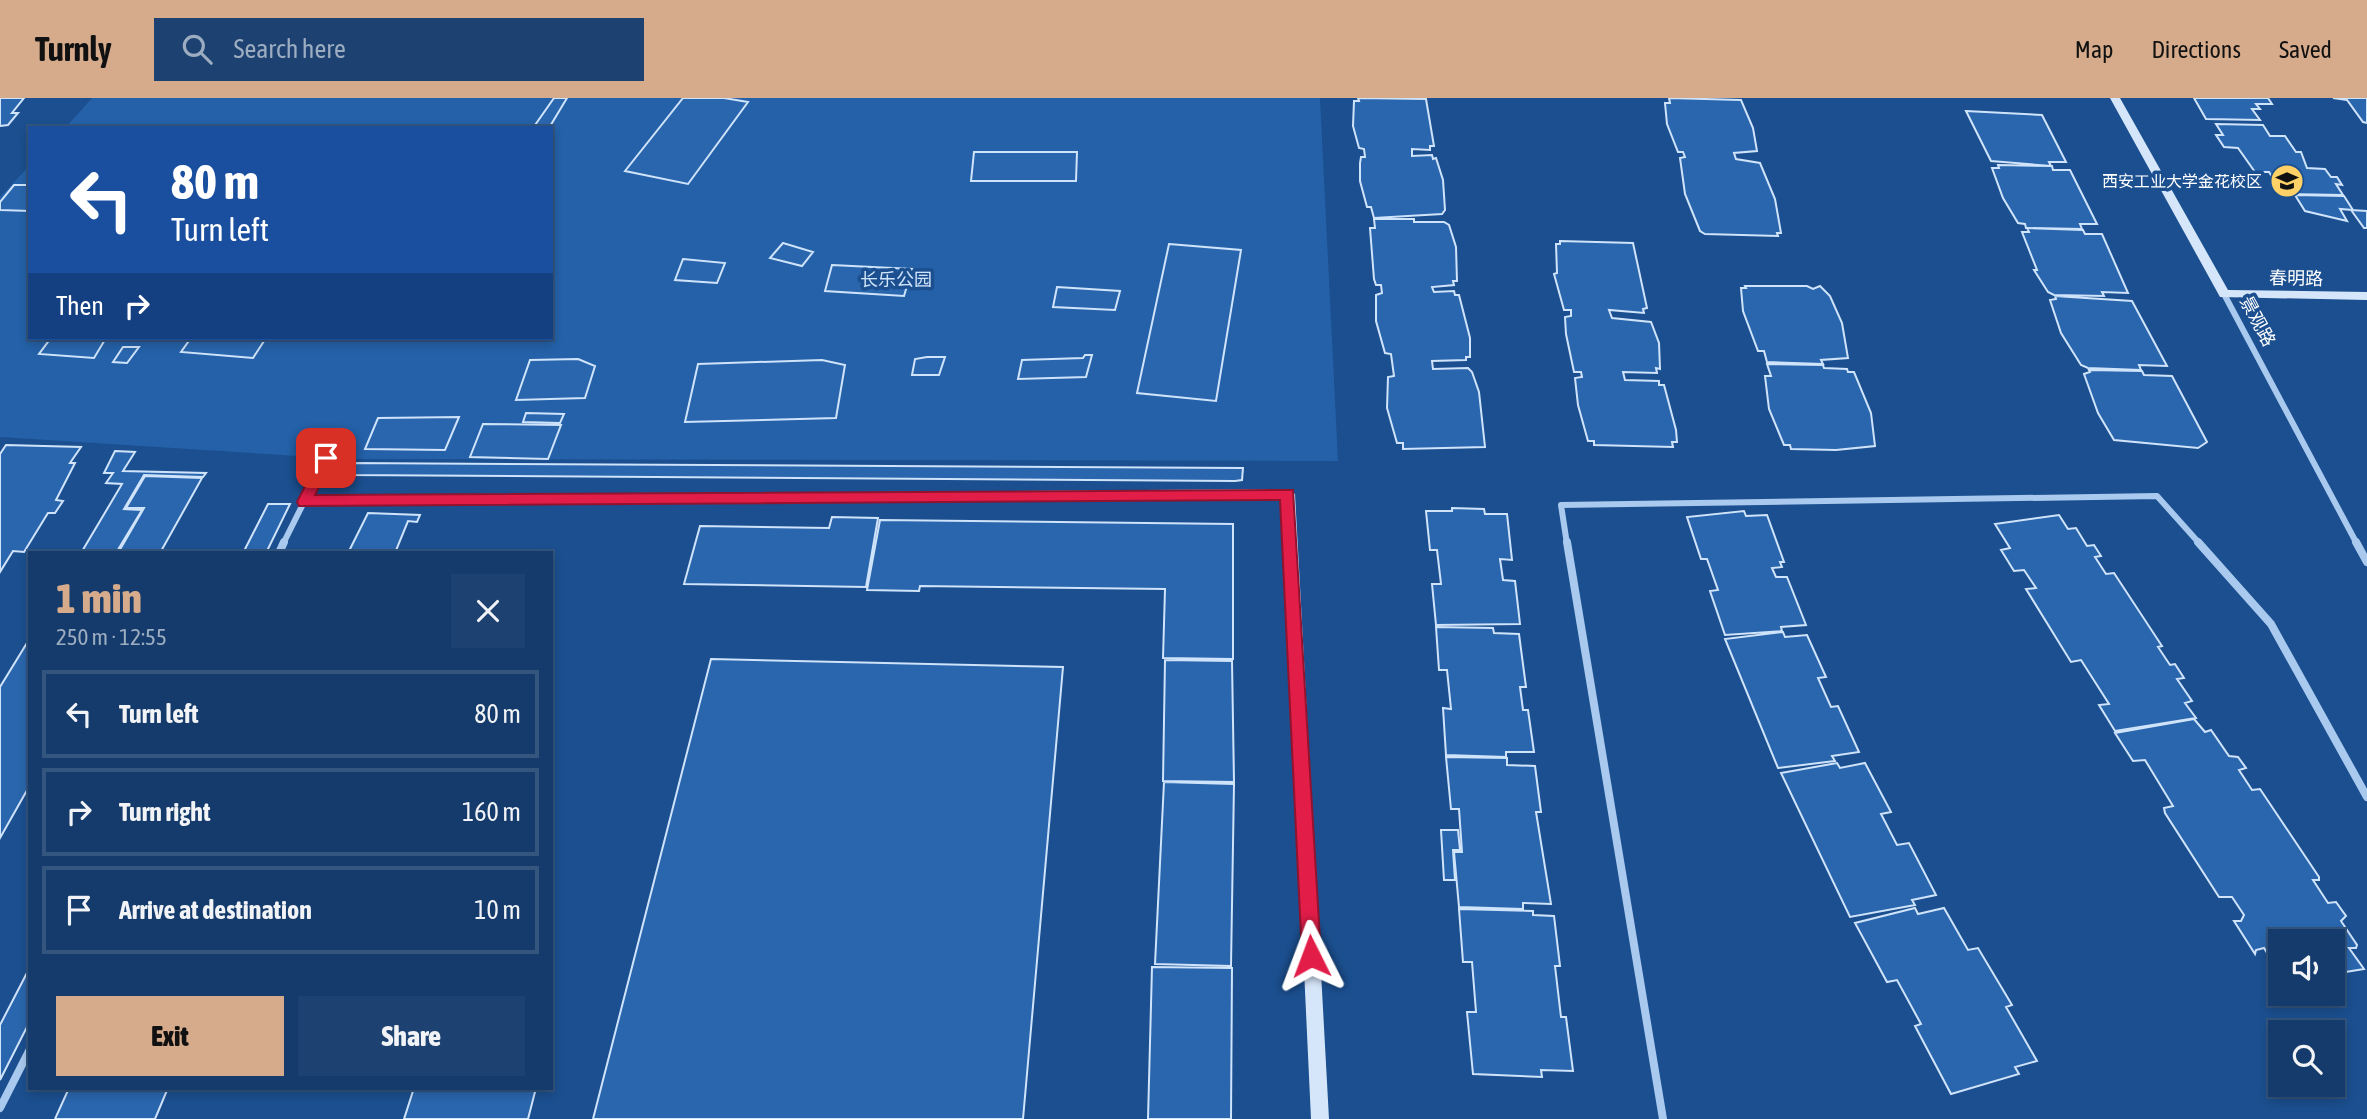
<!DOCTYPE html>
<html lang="en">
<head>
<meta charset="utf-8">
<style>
  :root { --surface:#143b6b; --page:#1d4271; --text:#f1f3f6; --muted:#9dadc1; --line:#33557e; --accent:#d6ab8b }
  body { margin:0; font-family:"Asap Condensed","Noto Sans SC",sans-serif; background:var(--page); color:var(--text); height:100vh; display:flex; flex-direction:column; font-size:26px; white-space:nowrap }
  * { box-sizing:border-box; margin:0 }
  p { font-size:23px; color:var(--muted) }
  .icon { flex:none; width:38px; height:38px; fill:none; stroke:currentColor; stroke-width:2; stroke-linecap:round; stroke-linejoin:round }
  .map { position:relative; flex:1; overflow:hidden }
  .sheet { position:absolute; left:28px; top:453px; width:525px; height:539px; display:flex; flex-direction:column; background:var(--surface); border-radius:0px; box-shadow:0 4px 10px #0003,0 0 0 2px var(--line) }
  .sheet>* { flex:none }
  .guide { position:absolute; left:28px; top:28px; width:525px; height:214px; border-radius:0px; box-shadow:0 4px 10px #0003,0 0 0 2px var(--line); background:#1a4fa0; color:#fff; overflow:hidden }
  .fabs { position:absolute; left:2268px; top:831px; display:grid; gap:14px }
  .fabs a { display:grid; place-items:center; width:77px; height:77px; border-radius:0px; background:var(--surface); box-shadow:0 4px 10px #0003,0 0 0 2px var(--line); font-size:35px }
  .pin { position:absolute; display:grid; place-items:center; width:60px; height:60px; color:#fff; margin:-30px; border-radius:14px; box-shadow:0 4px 10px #0006 }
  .me { position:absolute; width:77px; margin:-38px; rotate:357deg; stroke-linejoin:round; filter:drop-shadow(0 0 5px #0008) }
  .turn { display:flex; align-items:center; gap:24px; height:147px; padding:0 28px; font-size:32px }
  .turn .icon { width:91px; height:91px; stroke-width:2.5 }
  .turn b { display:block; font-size:49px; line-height:60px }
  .then { display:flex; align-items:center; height:66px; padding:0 28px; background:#0003; gap:14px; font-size:26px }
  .round { display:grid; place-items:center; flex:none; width:74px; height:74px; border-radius:0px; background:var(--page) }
  .head { display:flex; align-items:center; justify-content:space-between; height:119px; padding:0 28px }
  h1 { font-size:42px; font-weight:800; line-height:52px; color:var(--accent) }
  .primary-button { display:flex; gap:14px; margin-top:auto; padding:14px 28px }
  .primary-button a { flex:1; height:80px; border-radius:0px; background:var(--accent); color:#111; font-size:28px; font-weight:800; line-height:80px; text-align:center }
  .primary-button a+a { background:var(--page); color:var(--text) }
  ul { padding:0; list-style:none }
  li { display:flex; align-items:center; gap:21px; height:88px; margin:0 14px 10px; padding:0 14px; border:4px solid var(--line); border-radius:0px }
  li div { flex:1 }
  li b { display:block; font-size:26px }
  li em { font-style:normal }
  header { display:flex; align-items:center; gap:42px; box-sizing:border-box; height:98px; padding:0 35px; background:var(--accent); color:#111 }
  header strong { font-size:33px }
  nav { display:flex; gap:38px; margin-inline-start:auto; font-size:24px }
  .search { width:490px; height:63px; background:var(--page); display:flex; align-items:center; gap:18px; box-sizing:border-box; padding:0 24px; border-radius:0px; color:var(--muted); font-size:26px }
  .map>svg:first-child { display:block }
</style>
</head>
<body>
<header>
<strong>Turnly</strong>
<div class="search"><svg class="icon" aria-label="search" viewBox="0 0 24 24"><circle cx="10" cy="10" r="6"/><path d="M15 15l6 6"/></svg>Search here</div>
<nav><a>Map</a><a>Directions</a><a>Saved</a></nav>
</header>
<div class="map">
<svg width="2367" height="1021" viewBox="0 0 2367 1021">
  <rect width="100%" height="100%" fill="#1b4f8f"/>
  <!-- green -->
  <path fill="#2461a8" d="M92,0H1320L1338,363L345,361L0,339V99L30,67V240H551V30H65Z"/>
  <!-- building -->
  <path fill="#2a66ad" stroke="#cfe3fa" stroke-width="2" d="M0,0H24L12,15H18L8,27L0,28Z
    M554,0H567L549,30H533Z
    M683,0H724L748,4L688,86L625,73Z
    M1358,0L1426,1L1434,48H1430V52L1412,51V58L1432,57L1433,61L1436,60L1443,82L1445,112L1442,116L1374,120L1371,109H1367L1360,83V65L1361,59H1365L1364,51L1359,50L1353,28L1354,3H1359Z
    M1669,0L1741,2L1753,30L1757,53L1734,55L1736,61L1760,65L1775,101L1781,135H1777L1778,138L1705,136L1700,133L1685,96L1680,60L1685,59L1683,54H1678L1667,26L1665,5H1670Z
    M2194,0H2268L2272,6H2256L2260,11H2252L2260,22L2206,21Z
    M2333,0H2367V25L2363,24L2347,2Z
    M1966,13L2042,17L2066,64H2049L2051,68L1991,63Z
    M2216,26L2263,27L2270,38H2285L2296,54H2301L2307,70L2325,71L2331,79H2337L2342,87L2336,86L2343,97L2283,96L2269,74H2255L2238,50L2224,49L2216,37H2223Z
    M974,54H1077L1076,83H971Z
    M1998,67L2052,68L2053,72H2070L2097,126H2080L2082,131L2026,130L2025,126L2018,125L2003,100L1992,70H1999Z
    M14,87H30V113L0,112V104Z
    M2295,97L2344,98L2353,112L2340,111L2347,123L2305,113Z
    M2351,112L2367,113V130H2364Z
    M1374,121H1414V124H1444L1449,127L1456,149L1457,183H1453L1454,187L1432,189L1434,194L1454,193L1455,197H1459L1470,240V259H1466V262L1432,263L1433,271L1468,270L1472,274L1479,294L1485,349L1403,351V345H1397L1387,310L1388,279L1394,278L1391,256L1385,255L1376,223V197L1382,195L1381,187H1376L1374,181L1370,130H1375Z
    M2027,130L2083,132L2085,136H2102L2128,195L2102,194L2104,198L2054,197L2048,194L2034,172H2037L2022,134H2029Z
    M1560,143L1633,145L1647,210L1643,211L1644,215L1609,212L1612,220L1651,224L1659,245L1660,271L1656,270L1657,275L1623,274L1625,282L1659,283V287H1664L1676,332L1677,344H1672L1673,349L1594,347V343H1588L1578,307L1575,280L1582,279L1581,274H1574L1566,236L1565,219L1571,218V212H1564L1554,176L1557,175L1556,146H1560Z
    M783,145L813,154L802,168L770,160Z
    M1169,146L1241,152L1216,303L1137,295Z
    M683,161L725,165L717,185L675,182Z
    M832,167L912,171L904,198L825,193Z
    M1745,188H1807L1813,191L1820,188L1830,198L1842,225L1848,260L1821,262L1823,266L1767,264L1764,253H1758L1743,213L1741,190H1746Z
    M1057,189L1120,193L1115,212L1053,209Z
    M2055,198L2132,203L2167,268L2139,267L2141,272L2088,270L2081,267L2061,235L2050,202L2056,201Z
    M51,240H106L94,260L39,256Z
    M191,240H266L253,260L181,254Z
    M123,249H139L127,265L113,264Z
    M1085,257H1092L1086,279L1018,281L1022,262L1083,260Z
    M927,259H945L939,277H912L915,261Z
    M578,261L595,268L585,300L516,302L530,262Z
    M822,262L845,267L836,320L685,324L698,266Z
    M1767,266L1823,267L1824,270L1847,271L1848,274H1854L1871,315L1875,348L1836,352L1791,351L1790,347H1784L1769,311L1765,278H1771Z
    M2089,272L2142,273L2144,277L2172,278L2207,344L2198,350L2114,342L2098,315L2084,276L2090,274Z
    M526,315L564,316L560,325L523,324Z
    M459,319L445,352L365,351L378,320Z
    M483,326L561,327L548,361L470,359Z
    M6,347L81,349L70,365H75L56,402L63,403L55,415H48L24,454L13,453L0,474V356Z
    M115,353L135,354L123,373L206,375L203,379L144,377L124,411L142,412L116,455H81L122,386L106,385L113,375H104Z
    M350,365L1243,370L1242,382L1235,383L345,377Z
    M145,378L202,380L160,455H118L144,410H126Z
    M268,406H290L266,455H243Z
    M1452,410L1484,411L1485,416H1507L1512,462L1500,461L1503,482L1515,483L1520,526L1436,527L1432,486H1441L1437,452H1430L1426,413H1452Z
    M1744,413L1746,418L1767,417L1784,464H1780L1782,469L1772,470L1776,479H1787L1806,527L1781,529L1782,533L1725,537L1710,493L1718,492L1707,461H1701L1687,419Z
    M368,415L420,417L417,424L408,423L395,455H348Z
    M2059,417L2068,431L2076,430L2087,448L2094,447L2101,458L2095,459L2106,476L2114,475L2162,548L2158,549L2170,567L2175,566L2184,580L2177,581L2192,603L2185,605L2196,620L2115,633L2099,607L2109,606L2081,562L2071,564L2026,491L2036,490L2024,472L2014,473L2001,452L2010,450L1995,426Z
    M832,419L878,420L866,489L684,486L700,428L829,430Z
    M880,422L1233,426V561L1163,560L1165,491L920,488L919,493L867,492Z
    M1436,529L1493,530L1494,535L1519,536L1526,589H1520L1523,612H1528L1534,654H1506V659L1446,657L1443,610L1451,611L1447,572H1439Z
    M1783,534L1785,539L1807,537L1826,579L1818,580L1831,609L1838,608L1859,654L1832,658L1835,663L1778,670L1725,541Z
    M30,540V687L0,740V589Z
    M711,561L1063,569L1023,1021H593Z
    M1165,562L1232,563L1234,684L1163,683Z
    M2194,621L2205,634L2211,632L2229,658L2238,659L2246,670L2239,672L2252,692L2260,691L2319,779V782H2313L2328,805L2336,804L2346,818L2341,823L2357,847L2356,850H2349L2364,871L2333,876V844H2280V876L2264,850L2256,852L2255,856L2234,823H2241L2244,817L2232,799H2219L2165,715L2164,710L2173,708L2145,662L2133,663L2115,635Z
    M1446,659L1507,660V667L1535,668L1541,714H1536L1551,806L1523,805V811L1459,809L1454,754H1462L1459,711H1451Z
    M1837,665L1840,670L1865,665L1891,714L1881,716L1897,747L1909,745L1936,797L1912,802L1915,807L1850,819L1781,675Z
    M1164,684L1234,686L1231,868L1155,866Z
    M1441,732H1458L1460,752H1453L1455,782H1444Z
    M1915,810L1918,816L1944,810L1968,852L1978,850L2012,907L2006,909L2037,963L2015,969L2019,976L1951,996L1915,928L1921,926L1897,882L1887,884L1855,825Z
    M1459,811L1533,813V817L1554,818L1560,868H1555L1561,919H1566L1573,973L1541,972L1542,979L1473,976L1467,914H1476L1472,864H1463Z
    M30,869V923L0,982V927Z
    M1152,869L1232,870L1231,1021H1148Z
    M69,990H168L155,1021H55Z
    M414,990H536L528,1021H404Z"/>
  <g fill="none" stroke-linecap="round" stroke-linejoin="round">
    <!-- street-far1 -->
    <path stroke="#a9c9ee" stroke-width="6" d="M2224,196L2357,446
      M283,446L326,360
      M1567,446L1561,407L2157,398L2200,446"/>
    <!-- street -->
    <path stroke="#a9c9ee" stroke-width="8" d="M1567,444L1663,1021
      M2198,444L2271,526L2367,699
      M2356,444L2367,464
      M279,455L284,444
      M0,1010L30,951"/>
    <!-- secondary -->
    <path fill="#d6e6fa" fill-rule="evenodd" d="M2110,0H2120L2228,192L2367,194V202L2220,199Z
      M1288,391L1295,396L1329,1021H1311L1282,401L305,408L298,403L305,398Z"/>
  </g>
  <!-- route -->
  <path fill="#e11d48" stroke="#92132f" stroke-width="2" d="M326,354L334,360L315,397L1293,392L1321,858L1318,864L1311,867L1305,864L1302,858L1280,402L299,408L297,404L321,356Z"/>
  <!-- icons -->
  <defs>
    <symbol id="university-disc" viewBox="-11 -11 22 22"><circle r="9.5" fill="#ffd166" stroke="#1b4f8f"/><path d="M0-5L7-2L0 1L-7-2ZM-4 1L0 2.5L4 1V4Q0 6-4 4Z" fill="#111"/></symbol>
  </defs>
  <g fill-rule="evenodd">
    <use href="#university-disc" x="2268" y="64" width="38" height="38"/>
  </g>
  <g text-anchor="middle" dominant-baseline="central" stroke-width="7" stroke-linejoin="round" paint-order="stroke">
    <!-- far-poi labels -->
    <g font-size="16" fill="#fff" stroke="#1b4f8f" text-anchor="end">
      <text x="2262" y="83">西安工业大学金花校区</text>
    </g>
    <!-- street labels -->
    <g font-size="18" fill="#fff" stroke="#1b4f8f">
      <text transform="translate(2296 180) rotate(1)">春明路</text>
      <text transform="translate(2258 223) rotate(62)">景观路</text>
    </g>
    <!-- park labels -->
    <g font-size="18" fill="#cfe3fa" stroke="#1b4f8f">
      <text x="896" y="181">长乐公园</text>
    </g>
  </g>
</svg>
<div class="fabs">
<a><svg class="icon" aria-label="sound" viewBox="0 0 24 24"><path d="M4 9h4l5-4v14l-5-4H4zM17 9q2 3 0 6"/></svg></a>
<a><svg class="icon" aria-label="search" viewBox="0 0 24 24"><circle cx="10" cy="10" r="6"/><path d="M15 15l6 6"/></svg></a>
</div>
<div class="pin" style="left:326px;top:360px;background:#d93025"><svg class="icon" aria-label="arrive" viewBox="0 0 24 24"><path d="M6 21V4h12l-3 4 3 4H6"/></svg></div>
<svg class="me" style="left:1311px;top:858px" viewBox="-20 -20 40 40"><path d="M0-17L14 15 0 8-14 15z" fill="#e11d48" stroke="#fff" stroke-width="4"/></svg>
<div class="guide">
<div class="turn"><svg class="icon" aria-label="left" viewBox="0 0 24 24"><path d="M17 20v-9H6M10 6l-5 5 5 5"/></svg><div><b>80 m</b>Turn left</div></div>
<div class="then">Then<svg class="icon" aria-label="right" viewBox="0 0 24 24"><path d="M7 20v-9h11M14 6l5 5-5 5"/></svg></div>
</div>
<section class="sheet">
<div class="head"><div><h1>1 min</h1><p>250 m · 12:55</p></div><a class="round"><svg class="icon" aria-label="close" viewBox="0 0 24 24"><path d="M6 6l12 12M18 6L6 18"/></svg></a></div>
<ul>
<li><svg class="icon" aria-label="left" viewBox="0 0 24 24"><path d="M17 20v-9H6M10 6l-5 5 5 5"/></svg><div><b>Turn left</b></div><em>80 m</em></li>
<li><svg class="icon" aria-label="right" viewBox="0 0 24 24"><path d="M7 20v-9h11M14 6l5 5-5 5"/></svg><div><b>Turn right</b></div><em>160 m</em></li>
<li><svg class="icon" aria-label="arrive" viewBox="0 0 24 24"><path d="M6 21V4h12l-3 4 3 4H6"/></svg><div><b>Arrive at destination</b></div><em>10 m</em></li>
</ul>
<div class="primary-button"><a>Exit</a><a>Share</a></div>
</section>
</div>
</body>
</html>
